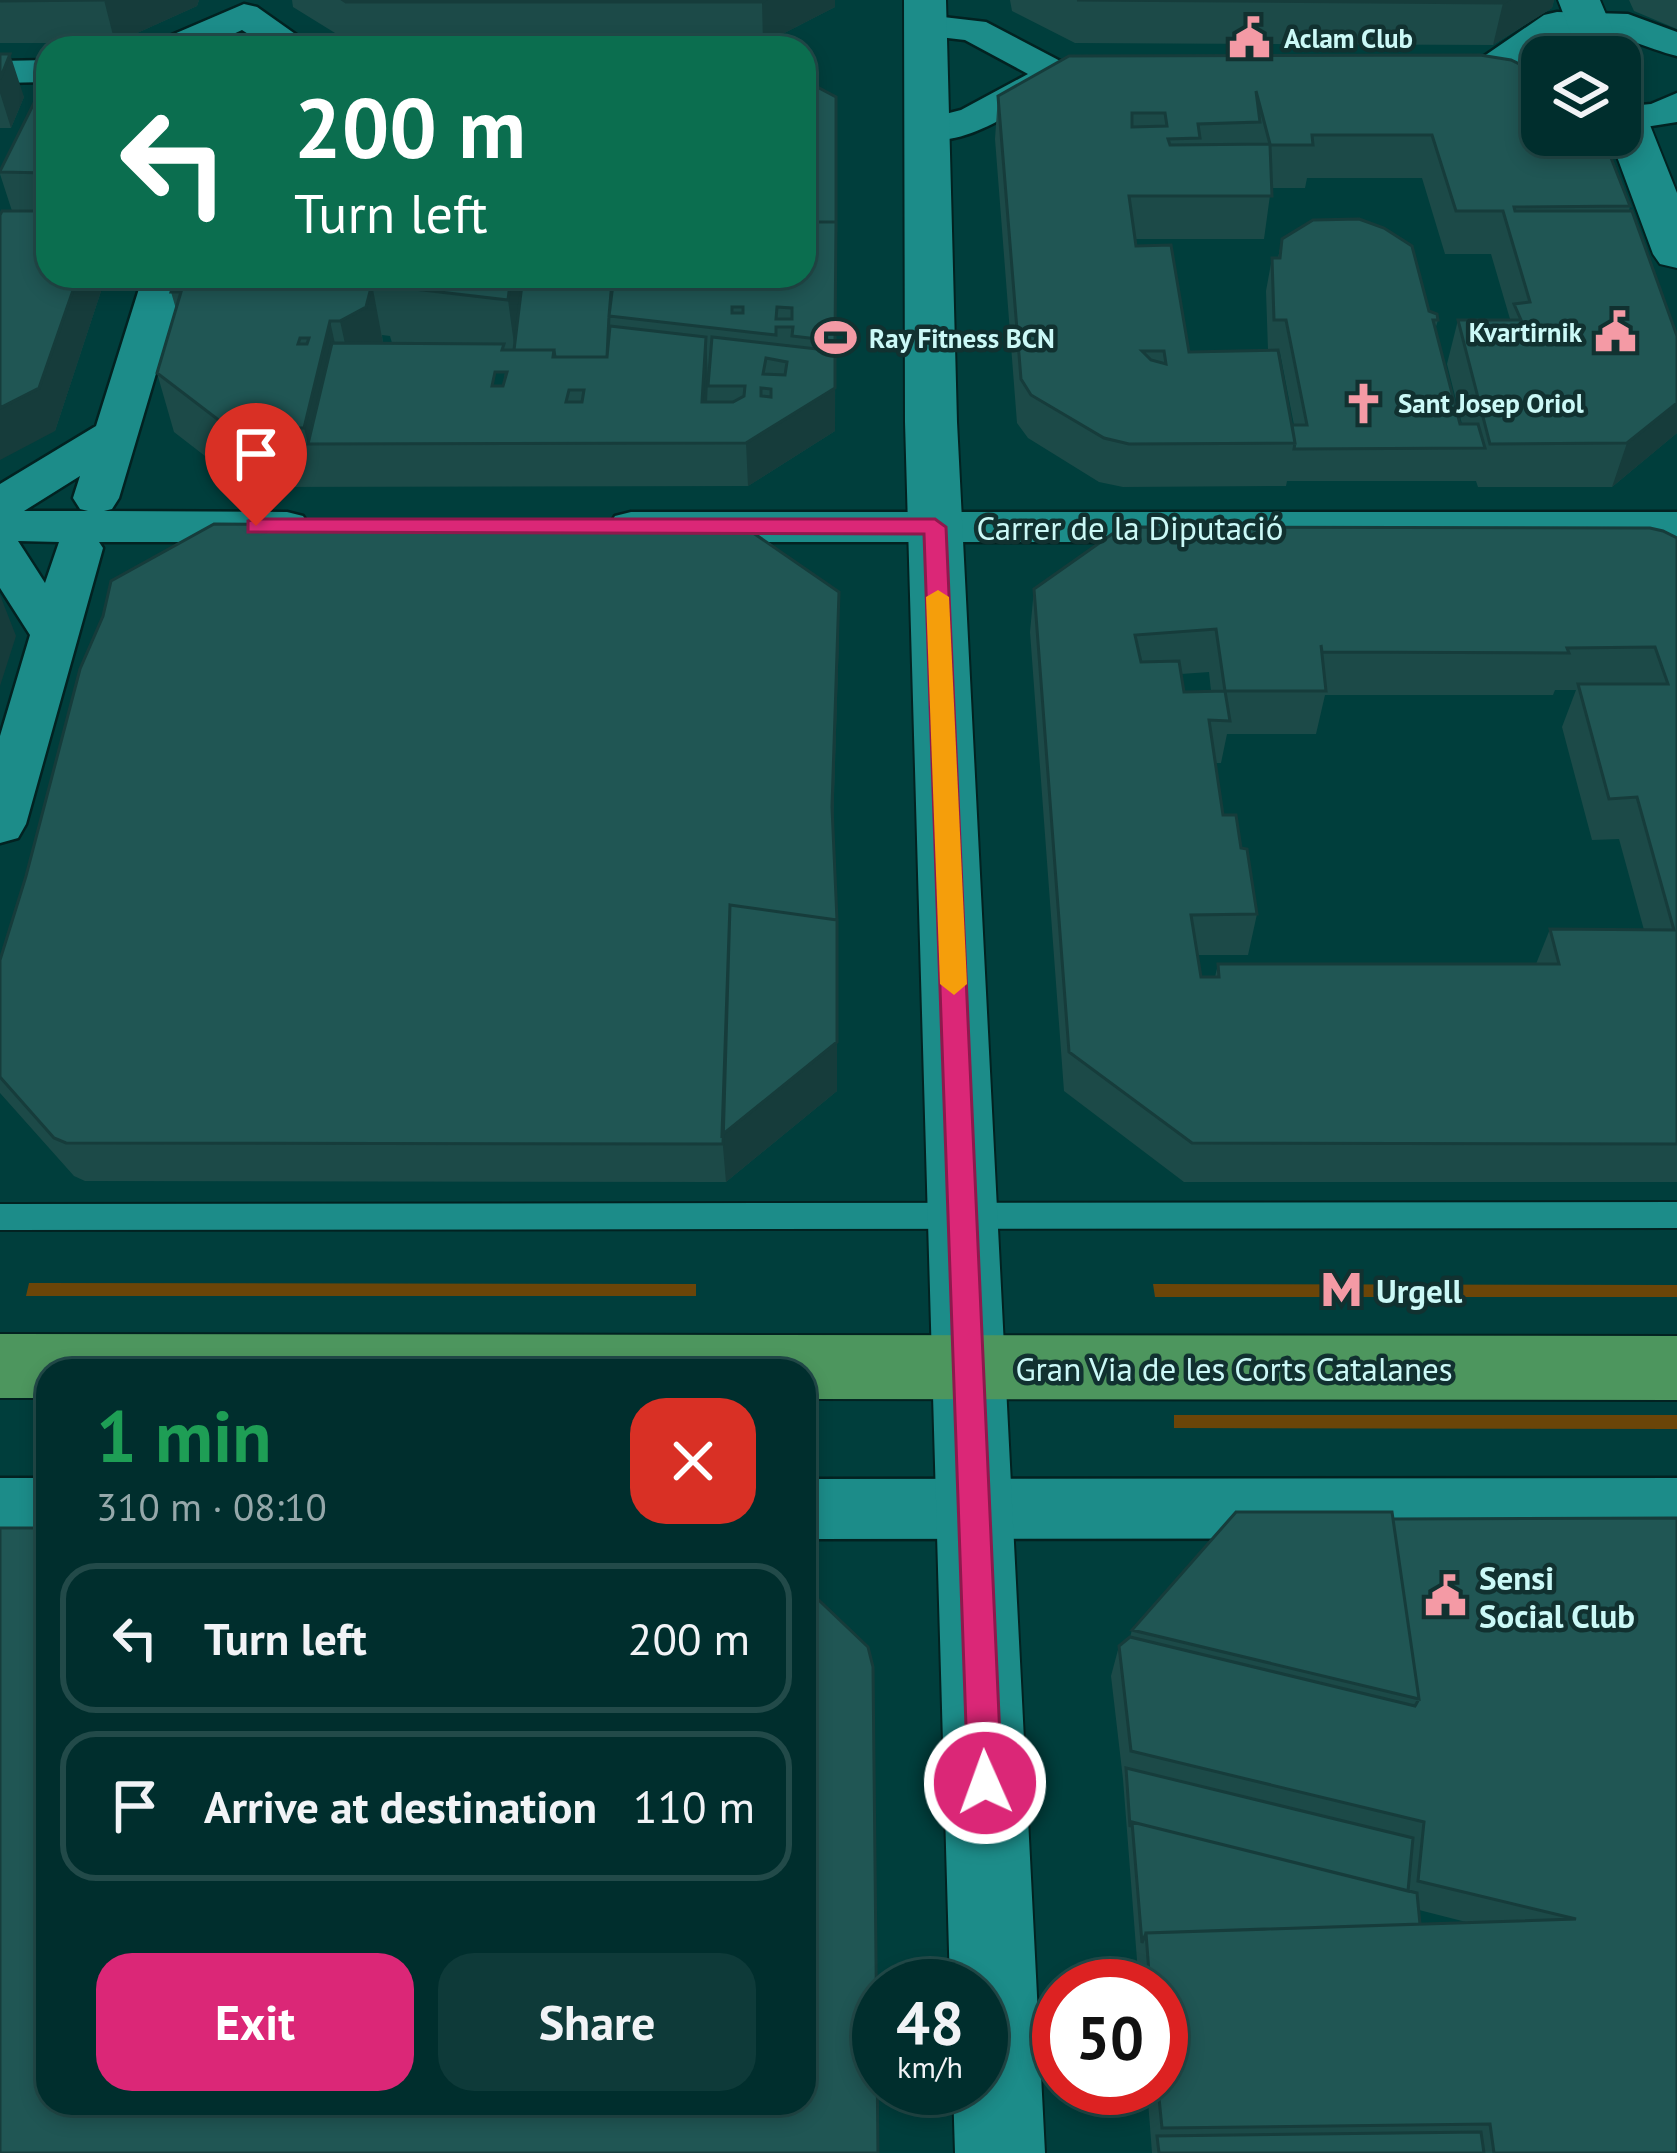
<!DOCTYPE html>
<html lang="en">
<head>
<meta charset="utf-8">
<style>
  :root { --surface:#002e2d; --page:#0e3a39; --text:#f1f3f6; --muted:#95a8aa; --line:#224a49; --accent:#db2777 }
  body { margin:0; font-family:"PT Sans",sans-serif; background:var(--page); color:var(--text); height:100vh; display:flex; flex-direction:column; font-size:45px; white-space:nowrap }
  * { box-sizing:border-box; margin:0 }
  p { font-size:39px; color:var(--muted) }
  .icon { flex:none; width:66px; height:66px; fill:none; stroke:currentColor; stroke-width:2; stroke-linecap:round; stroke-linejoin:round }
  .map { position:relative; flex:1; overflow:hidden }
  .panel { position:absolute; left:36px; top:1359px; width:780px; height:756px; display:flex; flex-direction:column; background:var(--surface); border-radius:36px; box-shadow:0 6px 18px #0003,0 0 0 3px var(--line) }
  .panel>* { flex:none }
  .guide { position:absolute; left:36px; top:36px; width:780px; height:252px; border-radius:36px; box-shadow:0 6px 18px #0003,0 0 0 3px var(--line); background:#0b6e4f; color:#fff; overflow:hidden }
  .buttons { position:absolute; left:1521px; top:36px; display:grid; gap:24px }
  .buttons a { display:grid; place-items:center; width:120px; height:120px; border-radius:24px; background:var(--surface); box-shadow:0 6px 18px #0003,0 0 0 3px var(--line); font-size:60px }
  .speed { position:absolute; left:852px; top:1959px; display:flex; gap:24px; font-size:60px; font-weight:700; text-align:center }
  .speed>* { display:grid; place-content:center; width:156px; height:156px; border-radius:50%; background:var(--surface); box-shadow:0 6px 18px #0003,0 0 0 3px var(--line); line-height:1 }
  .speed small { font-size:30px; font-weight:400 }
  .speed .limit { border:18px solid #d22; background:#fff; color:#111 }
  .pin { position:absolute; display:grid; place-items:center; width:102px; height:102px; color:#fff; margin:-123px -51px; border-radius:50% 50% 50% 0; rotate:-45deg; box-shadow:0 0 12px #0007 }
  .pin .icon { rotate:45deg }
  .me { position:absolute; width:132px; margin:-66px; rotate:358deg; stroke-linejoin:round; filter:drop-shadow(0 0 9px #0008) }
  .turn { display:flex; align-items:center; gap:42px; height:252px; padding:0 60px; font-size:54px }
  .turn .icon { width:156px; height:156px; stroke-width:2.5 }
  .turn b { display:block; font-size:84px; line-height:102px }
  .round { display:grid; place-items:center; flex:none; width:126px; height:126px; border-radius:36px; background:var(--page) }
  .head { display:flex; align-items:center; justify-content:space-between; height:204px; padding:0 60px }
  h1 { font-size:72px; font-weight:600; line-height:90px; color:#1e9e55 }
  .primary-button { display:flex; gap:24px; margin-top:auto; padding:24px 60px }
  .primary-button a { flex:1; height:138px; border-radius:36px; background:var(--accent); color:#fff; font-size:48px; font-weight:600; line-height:138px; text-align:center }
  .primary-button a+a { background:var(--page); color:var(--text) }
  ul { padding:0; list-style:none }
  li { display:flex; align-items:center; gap:36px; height:150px; margin:0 24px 18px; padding:0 36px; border:6px solid var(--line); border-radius:36px }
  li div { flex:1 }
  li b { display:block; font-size:45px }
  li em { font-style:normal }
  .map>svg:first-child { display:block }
</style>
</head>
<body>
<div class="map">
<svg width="1677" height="2153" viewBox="0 0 1677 2153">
  <rect width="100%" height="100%" fill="#003e3c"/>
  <!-- green -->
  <path fill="#6b4508" d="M29,1283L696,1284V1296H26Z
    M1153,1284L1677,1285V1297H1155Z
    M1174,1415H1677V1429L1174,1428Z"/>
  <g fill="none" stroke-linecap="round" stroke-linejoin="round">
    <defs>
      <path id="lane" d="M1677,1202V1228L0,1230V1204Z"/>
      <path id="street" d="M244,4L257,7L315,48H270L242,30L203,48H154L160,40Z
        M1557,12L1628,14L1677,32V56C1641,47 1606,25 1567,34C1533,42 1516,87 1477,77L1471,69L1477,61L1544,15Z
        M926,15L986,22L1064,63L1080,66L1086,74L1080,82C1027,95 973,153 914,138L908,130L914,122L961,110L1028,74L965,40L913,34L907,26L913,18Z
        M48,60V82L0,83V61Z
        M1677,93V122L1620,131V107L1651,104Z
        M143,276H185L119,498L112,509L104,511L287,512L303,516L310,527L303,538L287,542H99L103,548L26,824L18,838L0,843V736L30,635L0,588V484L96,426ZM80,476L73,498L80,509L88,511H24ZM18,541L59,542L45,583Z
        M631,512H1677V542H631L615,538L608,527L615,516Z
        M0,1478H48V1538H0Z
        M1677,1478V1538L804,1539V1479Z"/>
      <path id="secondary" d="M904,0H946L957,422L1045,2153H955L953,2088H981V1986H950L905,422Z
        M1558,0H1600L1624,57L1620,63V57H1580Z
        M1620,92L1636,95L1642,105L1677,193V268L1660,264L1653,254L1609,135H1620Z"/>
      <path id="primary" d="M0,1334L1677,1336V1400L804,1399V1371H48V1398H0Z"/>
    </defs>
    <!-- lane casing -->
    <use href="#lane" stroke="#022221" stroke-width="4"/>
    <!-- street casing -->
    <use href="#street" stroke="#022221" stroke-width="5"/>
    <!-- secondary casing -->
    <use href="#secondary" stroke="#022221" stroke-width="4"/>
    <!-- primary casing -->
    <use href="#primary" stroke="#022221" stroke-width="4"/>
    <!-- lane -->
    <use href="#lane" fill="#1c8c89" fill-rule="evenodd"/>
    <!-- street -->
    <use href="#street" fill="#1c8c89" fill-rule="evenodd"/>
    <!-- secondary -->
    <use href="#secondary" fill="#1c8c89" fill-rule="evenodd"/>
    <!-- primary -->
    <use href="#primary" fill="#4d965e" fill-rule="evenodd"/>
  </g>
  <!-- wall -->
  <path fill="#1c4a48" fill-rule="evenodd" d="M0,0H199L197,6L115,43H0Z
    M292,0H835V7L763,44H725V48H329L348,41L293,7Z
    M1010,0H1554L1552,8L1493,45L1075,43L1012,11Z
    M1629,0H1677V29L1634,11Z
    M0,54L24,97L11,128H0Z
    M1480,55L1630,206L1629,211L1677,336V433L1612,487H1478L1476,481H1287L1286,486L1123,487L1099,482L1028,438L1017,423L995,139L998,96ZM1307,178H1422L1445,254H1491L1510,319L1458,320L1447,364L1462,424H1460L1435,330L1438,320L1429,311L1282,239L1278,258H1272L1266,291L1268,350L1189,352L1136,246L1135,239H1264L1271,188H1305ZM1278,352L1280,353L1294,425H1292Z
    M48,75V276H106L55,431L12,211L0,174Z
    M836,97L835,431L748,486L245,487L174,432L157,373L176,309L171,292L185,280L186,276H804ZM382,335L390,336L392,343H383ZM495,372H505L503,386H492Z
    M1677,538V1182H1184L1064,1091L1030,632L1034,589ZM1209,672L1211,691L1184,692L1181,674ZM1555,690H1576L1562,727L1592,840L1619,839L1644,930L1550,929L1536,964H1218L1215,977H1201L1197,955H1248L1257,914L1241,848L1223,815L1215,763H1221L1227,734H1316L1325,695H1553Z
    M839,635L833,827L837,1091L726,1182L85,1181L74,1176L0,1093V960Z
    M1393,1519L1677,2153H1152L1147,2088H1161V1986H1139L1123,1779L1111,1676L1119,1646L1130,1637L1132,1630ZM1419,1910L1470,1923L1420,1924Z"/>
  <!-- shaded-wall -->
  <path fill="#163c3b" d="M104,0H199L197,6L115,43Z
    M765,0H835V7L763,44L762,2Z
    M1508,0H1554L1552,8L1493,45L1503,3Z
    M10,54L24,97L11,128L0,93V79Z
    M78,276H106L55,431L0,460V408Z
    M354,276L361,310L372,284L383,343L353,380L340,321Z
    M511,276H527L516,359L508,300Z
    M330,321L343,380L308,444L304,428Z
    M706,337L708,380L705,445L702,402Z
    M835,388V431L748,486L746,443Z
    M1677,403V433L1612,487L1627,443Z
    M839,592V635L832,849V807Z
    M0,595L16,636L0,686Z
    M837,920V1091L726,1182L722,1135Z"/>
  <!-- building -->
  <path fill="#205654" stroke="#163c3b" stroke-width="3" fill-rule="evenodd" d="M0,0H104L0,1Z
    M343,0H765L762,2H346Z
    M1077,0H1508L1503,3Z
    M331,41H725L724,48H329Z
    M0,54H10L0,79Z
    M1480,55L1511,60L1542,75V135H1602L1630,206L1514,207L1515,211H1632L1677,336V403L1627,443L1490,444L1458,320H1521L1514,304L1530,302L1503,211H1456L1432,135H1312L1313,145H1270L1272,196H1129L1136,246L1171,245L1189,352L1278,350L1295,443L1129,444L1104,438L1031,395L1021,379L998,96L1069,56ZM1256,91L1270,144L1170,145L1168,139L1200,138L1198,124L1260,122ZM1132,113H1165L1167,126L1132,127ZM1142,351H1164L1166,364L1151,360Z
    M48,75V173L0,172V171Z
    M804,80L836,97V232V222H804Z
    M2,211H48V276H78L39,388L0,408V215Z
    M1359,219L1384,228L1412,246L1429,311L1437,314L1438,320H1433L1460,424H1478L1485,448L1294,449L1295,443L1292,425H1307L1286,320H1274L1272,258H1280L1282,239L1313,220Z
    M804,222H836L835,341L792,336L793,327H776V335L609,316L612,281H621L622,276H804ZM732,307H743V313H732ZM777,307L792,308V319H776Z
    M186,276H354L352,282L372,284L366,307L340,321H330L304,428H229L157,373L181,292H171L173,285L185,280ZM300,338H309L307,344H298Z
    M367,276H511L508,300L380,285L382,278Z
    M523,276H614L609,316L607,357H555L554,350H514Z
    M610,326L706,337L702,402H733L744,396L745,386H708L712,337L835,351V388L746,443L308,444L332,343L504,344L502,350H554L553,357H607ZM766,358L787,362L785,375L763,374ZM495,372H507L503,386H492ZM761,388L771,389V397L761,396ZM569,390H584L582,402H566Z
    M214,524L746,528L839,592L832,807L837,920L730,905L723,1144L66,1143L54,1138L0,1077V960L26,876L80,669L103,616L111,581Z
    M1122,527L1650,528L1663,531L1677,538V1144L1192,1143L1069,1052L1034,589ZM1216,629L1225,691L1184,692L1179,661L1141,662L1135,635ZM1321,645L1322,652L1569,653L1567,648L1655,647L1668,684H1578L1609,799L1637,797L1674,930L1550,929L1559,964H1218L1219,977H1201L1191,915L1257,914L1247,849L1241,848L1236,815H1223L1209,720L1230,721L1225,691H1326Z
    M730,905L837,920V1042L722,1135Z
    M1236,1512H1392L1419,1699L1132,1630Z
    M1677,1518V2153H1494L1490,2124L1162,2128L1158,2088H1161V1986H1150L1146,1933L1576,1919L1418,1881L1424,1822L1131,1751L1119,1646L1130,1637L1415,1706L1419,1699L1393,1519Z
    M0,1528H48V2103H804V1586L868,1647L873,1667L878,2153H0Z
    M1126,1768L1413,1838L1408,1891L1132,1822L1130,1827Z
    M1132,1822L1417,1893L1420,1924L1146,1933L1142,1943Z
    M1481,2132L1484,2153H1159L1157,2136Z"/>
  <!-- route -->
  <path fill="#db2777" stroke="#8e194d" stroke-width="3" d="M256,519H935L946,527L1002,1783L997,1795L985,1800L973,1795L968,1783L924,534L248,532V521Z"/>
  <!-- slow -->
  <path fill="#f59e0b" d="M938,590L949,597L967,984L954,995L940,984L926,597Z"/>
  <!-- icons -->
  <defs>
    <symbol id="civic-bare" viewBox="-9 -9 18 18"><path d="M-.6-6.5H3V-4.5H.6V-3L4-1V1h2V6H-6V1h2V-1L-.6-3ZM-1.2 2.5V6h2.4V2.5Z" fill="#f49aa5" stroke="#113130" stroke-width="2.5" paint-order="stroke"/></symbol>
    <symbol id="stadium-bare" viewBox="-9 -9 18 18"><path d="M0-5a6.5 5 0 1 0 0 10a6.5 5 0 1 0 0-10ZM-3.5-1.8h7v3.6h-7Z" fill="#f49aa5" stroke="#113130" stroke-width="2.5" paint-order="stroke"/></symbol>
    <symbol id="church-bare" viewBox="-9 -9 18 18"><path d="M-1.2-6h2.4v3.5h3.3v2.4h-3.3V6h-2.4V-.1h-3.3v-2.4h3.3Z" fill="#f49aa5" stroke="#113130" stroke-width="2.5" paint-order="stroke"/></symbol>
    <symbol id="metro-bare" viewBox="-9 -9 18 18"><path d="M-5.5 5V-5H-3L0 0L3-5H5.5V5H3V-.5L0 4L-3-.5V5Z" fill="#f49aa5" stroke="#113130" stroke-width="2.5" paint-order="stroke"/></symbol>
  </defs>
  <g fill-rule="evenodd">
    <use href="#civic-bare" x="1220" y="8" width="59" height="59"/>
    <use href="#civic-bare" x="1586" y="302" width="59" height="59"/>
    <use href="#stadium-bare" x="806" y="308" width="59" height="59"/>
    <use href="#church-bare" x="1334" y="374" width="59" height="59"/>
    <use href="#metro-bare" x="1312" y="1260" width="59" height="59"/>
    <use href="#civic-bare" x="1416" y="1566" width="59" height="59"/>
  </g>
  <g text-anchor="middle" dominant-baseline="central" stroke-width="9" stroke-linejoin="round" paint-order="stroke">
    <!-- far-poi labels -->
    <g font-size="27" font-weight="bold" fill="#cbf9f7" stroke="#113130" text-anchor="start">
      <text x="1284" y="38">Aclam Club</text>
      <text x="1582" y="332" text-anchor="end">Kvartirnik</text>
      <text x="869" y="338">Ray Fitness BCN</text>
      <text x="1398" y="403">Sant Josep Oriol</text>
    </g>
    <!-- street labels -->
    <g font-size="33" fill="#cbf9f7" stroke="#113130">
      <text x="1130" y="527">Carrer de la Diputació</text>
      <text x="1234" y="1368">Gran Via de les Corts Catalanes</text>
    </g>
    <!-- poi labels -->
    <g font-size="33" font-weight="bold" fill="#cbf9f7" stroke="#113130" text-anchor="start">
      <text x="1376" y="1290">Urgell</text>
      <text x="1479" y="1577">Sensi<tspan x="1479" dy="38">Social Club</tspan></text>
    </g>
  </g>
</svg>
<div class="buttons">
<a><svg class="icon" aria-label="layers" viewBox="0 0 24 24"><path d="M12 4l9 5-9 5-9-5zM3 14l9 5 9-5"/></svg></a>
</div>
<div class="speed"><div>48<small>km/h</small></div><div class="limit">50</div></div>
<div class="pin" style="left:256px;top:526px;background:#d93025"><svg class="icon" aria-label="arrive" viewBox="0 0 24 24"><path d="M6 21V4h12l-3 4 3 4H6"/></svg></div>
<svg class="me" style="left:985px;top:1783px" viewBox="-20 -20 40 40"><circle r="17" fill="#db2777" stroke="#fff" stroke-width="3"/><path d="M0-11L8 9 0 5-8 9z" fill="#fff"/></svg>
<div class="guide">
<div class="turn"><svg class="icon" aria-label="left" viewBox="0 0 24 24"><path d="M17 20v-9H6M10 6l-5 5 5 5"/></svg><div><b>200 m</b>Turn left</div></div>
</div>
<section class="panel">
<div class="head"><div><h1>1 min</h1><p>310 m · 08:10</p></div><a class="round" style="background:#d93025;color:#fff"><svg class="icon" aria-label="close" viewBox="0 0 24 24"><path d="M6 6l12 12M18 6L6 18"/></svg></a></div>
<ul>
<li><svg class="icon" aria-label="left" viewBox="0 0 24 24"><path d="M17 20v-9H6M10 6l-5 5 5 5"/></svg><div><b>Turn left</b></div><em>200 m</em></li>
<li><svg class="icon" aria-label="arrive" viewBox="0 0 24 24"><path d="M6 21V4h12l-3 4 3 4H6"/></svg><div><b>Arrive at destination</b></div><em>110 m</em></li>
</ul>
<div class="primary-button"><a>Exit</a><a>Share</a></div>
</section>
</div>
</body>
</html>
